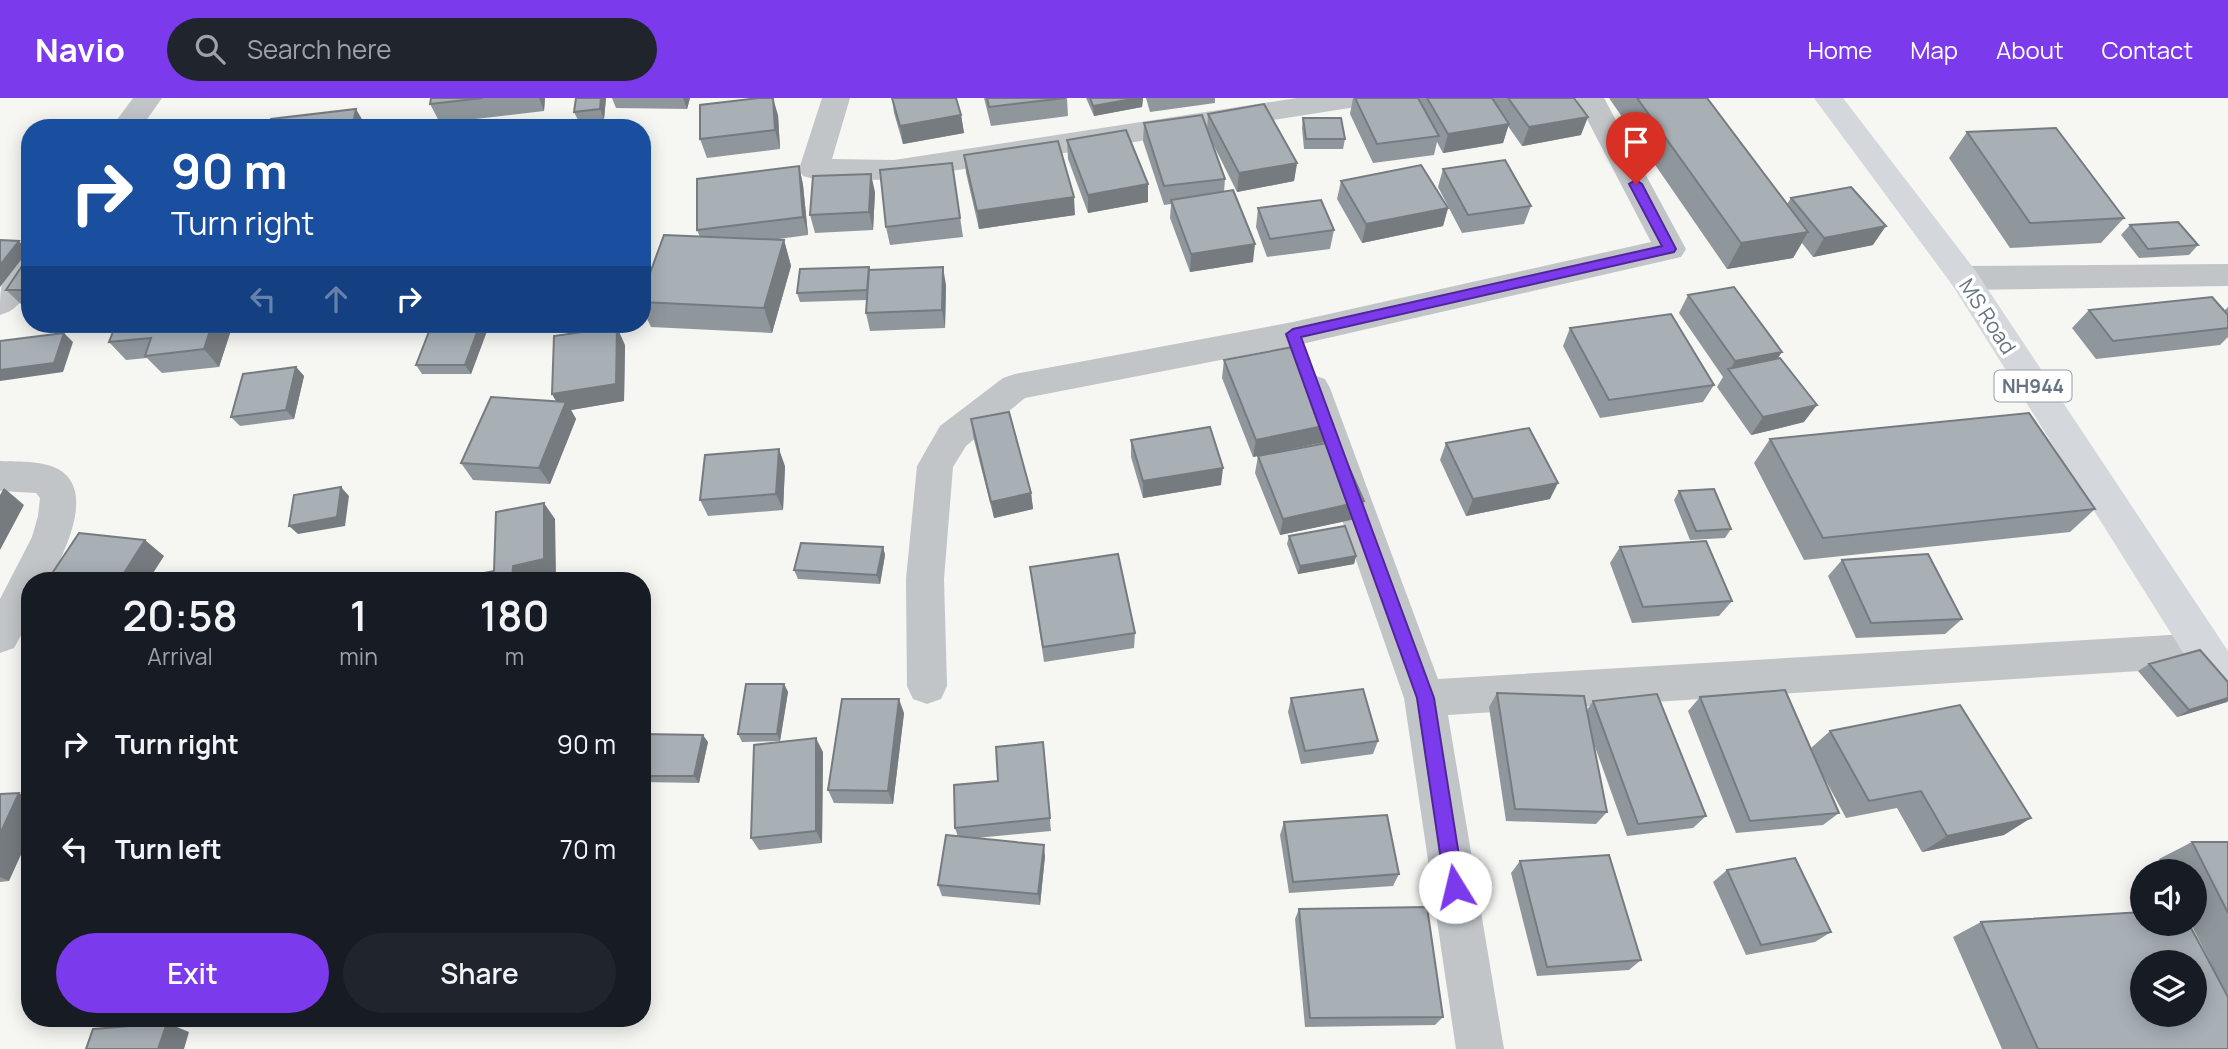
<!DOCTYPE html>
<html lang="en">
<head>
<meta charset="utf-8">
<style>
  :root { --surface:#171b24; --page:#20242c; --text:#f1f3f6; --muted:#9ea1a6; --accent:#7c3aed }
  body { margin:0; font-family:Manrope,sans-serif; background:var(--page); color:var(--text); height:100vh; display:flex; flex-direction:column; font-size:26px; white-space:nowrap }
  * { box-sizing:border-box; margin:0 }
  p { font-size:23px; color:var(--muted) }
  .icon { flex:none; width:38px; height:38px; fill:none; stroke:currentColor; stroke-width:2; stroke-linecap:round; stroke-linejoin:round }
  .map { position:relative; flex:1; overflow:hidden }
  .sheet { position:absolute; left:21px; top:474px; width:630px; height:455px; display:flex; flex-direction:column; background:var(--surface); border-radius:28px; box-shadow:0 4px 18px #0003 }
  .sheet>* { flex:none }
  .top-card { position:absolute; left:21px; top:21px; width:630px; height:214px; border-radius:28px; box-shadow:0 4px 18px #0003; background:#1a4fa0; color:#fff; overflow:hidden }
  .fabs { position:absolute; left:2130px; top:761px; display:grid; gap:14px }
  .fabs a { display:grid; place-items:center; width:77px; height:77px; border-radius:50%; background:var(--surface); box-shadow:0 4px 18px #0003; font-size:35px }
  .pin { position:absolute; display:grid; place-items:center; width:60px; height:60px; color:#fff; margin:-72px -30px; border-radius:50% 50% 50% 0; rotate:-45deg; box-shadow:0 0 7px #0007 }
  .pin .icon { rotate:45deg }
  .me { position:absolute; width:77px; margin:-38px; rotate:351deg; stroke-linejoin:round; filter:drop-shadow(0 0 5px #0008) }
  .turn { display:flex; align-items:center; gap:24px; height:147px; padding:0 35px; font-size:32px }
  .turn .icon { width:91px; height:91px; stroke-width:2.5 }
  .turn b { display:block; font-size:49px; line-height:60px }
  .lanes { display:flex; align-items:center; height:66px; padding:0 35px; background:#0003; justify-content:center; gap:35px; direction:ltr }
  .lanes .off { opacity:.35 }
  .eta { display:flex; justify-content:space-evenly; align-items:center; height:119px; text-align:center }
  .eta b { font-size:42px; font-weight:600; line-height:49px }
  .primary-button { display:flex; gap:14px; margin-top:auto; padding:14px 35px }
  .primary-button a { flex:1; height:80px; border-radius:42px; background:var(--accent); color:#fff; font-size:28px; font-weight:600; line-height:80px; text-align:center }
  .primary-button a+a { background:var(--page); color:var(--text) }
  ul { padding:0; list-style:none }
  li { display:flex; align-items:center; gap:21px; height:105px; padding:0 35px }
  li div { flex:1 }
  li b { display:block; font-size:26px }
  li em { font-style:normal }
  header { display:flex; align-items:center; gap:42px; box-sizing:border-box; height:98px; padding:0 35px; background:var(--accent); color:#fff }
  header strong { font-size:33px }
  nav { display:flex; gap:38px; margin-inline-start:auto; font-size:24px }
  .search { width:490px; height:63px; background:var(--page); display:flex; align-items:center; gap:18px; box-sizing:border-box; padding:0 24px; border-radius:38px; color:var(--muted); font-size:26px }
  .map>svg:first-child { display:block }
</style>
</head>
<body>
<header>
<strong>Navio</strong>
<div class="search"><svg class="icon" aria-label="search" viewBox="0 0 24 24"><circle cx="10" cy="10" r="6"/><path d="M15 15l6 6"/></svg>Search here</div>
<nav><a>Home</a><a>Map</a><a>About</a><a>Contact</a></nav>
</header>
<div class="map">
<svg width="2228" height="951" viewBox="0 0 2228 951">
  <rect width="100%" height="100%" fill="#f6f6f3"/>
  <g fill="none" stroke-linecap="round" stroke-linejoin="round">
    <!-- minor -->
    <path fill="#c1c5c8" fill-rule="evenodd" d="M133,0H162L141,30H111Z
      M822,0H850L832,61L894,62L1297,0H1370L1366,6L1356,9L894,82L814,81L803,78L799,71Z
      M1576,0H1604L1686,151L1681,159L1293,248L1025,300L966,348L953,369L944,481L947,588L941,601L927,606L913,601L907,588L906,481L917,368L940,328L1003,280L1015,276L1293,224L1651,144Z
      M30,153C30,180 31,208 0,217C0,190 0,162 30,153Z
      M2228,166V188L1964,192L1953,188L1948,180L1953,172L1964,168Z
      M1313,277L1325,281L1330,290L1438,581L2203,535L2217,540L2223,552L2217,564L2203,569L1448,617L1504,951H1456L1404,600L1296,290L1301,281Z
      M0,363C19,364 49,362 64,375C93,400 63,456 50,483H30V521L14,550L0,555V501L32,439L38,418L40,400L36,395L0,393Z"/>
    <!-- highway -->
    <path fill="#d4d8dc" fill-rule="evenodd" d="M1814,0H1843L1975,172L2228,553V601L2214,596L2189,564L1953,188Z"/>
  </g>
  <!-- wall -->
  <path fill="#90979c" d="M431,0H545L544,13L440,25L430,6Z
    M576,0H606L604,21L579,24L574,14Z
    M612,0H690L687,11L616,10Z
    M892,0L961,17L964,35L903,46L894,15Z
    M984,0H1067L1068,18L991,28Z
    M1086,0H1143L1142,9L1094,18Z
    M1146,0H1215V5L1150,14Z
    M1353,0H1574L1581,37L1522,48L1508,28L1503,45L1443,55L1437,44L1434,57L1373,65L1350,16Z
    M1609,0H1707L1787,106L1791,100L1873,147L1813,159L1802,145L1793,160L1727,171Z
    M1208,16L1297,65L1294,83L1237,94L1212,44L1225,81L1224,94L1253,164L1190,174L1170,120L1171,106L1164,107L1143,43L1144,25L1207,32Z
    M778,17L780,51L707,60L700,41Z
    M1303,20L1345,41L1343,51H1304L1302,30Z
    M1967,34L2124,120L2101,145L2010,150L1949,60Z
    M1067,42L1148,86V104L1088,115L1068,61Z
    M964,57L1075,117L979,131L966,75Z
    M952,65L963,139L890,147L886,129Z
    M799,68L803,87L808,137L771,142H784L791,168L772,235L651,229L642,210V197L700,139L697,132Z
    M1443,71L1531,108L1524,126L1462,135L1438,89Z
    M1341,83L1448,110L1443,128L1362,145L1337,101Z
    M875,94L873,132L815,135L810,117Z
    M1258,110L1334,132L1330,151L1267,159L1256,129Z
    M2130,127L2198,147L2189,157L2139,160L2121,137Z
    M30,156V210H25L6,192Z
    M869,169L870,172L946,187L945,230L870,233L866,215L867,202L800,204L797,195Z
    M1688,197L1777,260L1804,324L1751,337L1717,289L1723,279L1679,215Z
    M2228,209V239L2220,247L2096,261L2072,230L2089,212L2224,213Z
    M116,226H233L219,269L162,275L147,260L126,262L109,244Z
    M1570,230L1714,287L1703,304L1600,320L1563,248Z
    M487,233L471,276H422L416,267Z
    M625,247L624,303L571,312L576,321L550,386L473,382L461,365L556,303L552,296Z
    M1224,262L1333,326L1329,343L1253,359L1222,280Z
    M296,269L304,278L294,321L240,328L231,319Z
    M971,321L1031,395L1033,411L994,420L973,338Z
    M1770,341L2095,411L2070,434L1804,462L1754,365Z
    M1131,342L1221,387L1143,400L1131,359Z
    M1446,345L1550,401L1466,418L1440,362Z
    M1258,358L1360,420L1280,437L1255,375Z
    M785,368L783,412L708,418L700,402Z
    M1679,393L1731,431L1725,440L1690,442L1674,402Z
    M1289,438L1356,458L1354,466L1298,476L1287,446Z
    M883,449L885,457L880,486L798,481L794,472Z
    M1620,449L1732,503L1719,518L1632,525L1610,465Z
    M1842,462L1962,521L1945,536L1856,540L1828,478Z
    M1030,469L1135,535L1134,550L1044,564Z
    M2149,566L2227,604L2177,619L2138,573Z
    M784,586L788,594L780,643L742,644L738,636Z
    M1497,595L1587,612L1593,603L1706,718L1693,730L1627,738L1594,646L1607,714L1596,726L1506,723L1489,609Z
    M1700,599L1811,650L1830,633L2004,737L1922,754L1897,710L1846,720L1820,672L1839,715L1823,727L1736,735L1688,613Z
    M1291,600L1378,643L1373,656L1301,666L1288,614Z
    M904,615L893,706L834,705L828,692Z
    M642,636L708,644L699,685L642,684Z
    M1043,644L1051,733L976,740L1045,758L1040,807L942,798L938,787L958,739L955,730L998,683Z
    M823,654L822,745L759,752L751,740Z
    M0,696L9,783L0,784Z
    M1284,724L1399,776L1393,788L1289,795L1280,737Z
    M2192,744H2228V951H2002L1953,839L1981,824L2212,868L2191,826H2194V774H2165L2159,761Z
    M1520,763L1641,862L1629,872L1537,878L1511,775Z
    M1727,772L1831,834L1815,844L1746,857L1713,784Z
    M1299,811L1443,919L1435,927L1305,929L1295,821Z"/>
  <!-- shaded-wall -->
  <path fill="#767b7f" d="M539,0H545L544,13Z
    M601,0H606L604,21L600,11Z
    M683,0H690L687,11Z
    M773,0L778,17L780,51L775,32Z
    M1138,0H1143L1142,9L1094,18L1093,8Z
    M356,11L367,30H352Z
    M961,17L964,35L903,46L900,28Z
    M1588,19L1581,37L1522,48L1529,29Z
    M1509,26L1503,45L1443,55L1448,36Z
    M1297,65L1294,83L1237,94L1239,75Z
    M799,68L803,87L808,137L803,119Z
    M871,76L875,94L873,132L869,114Z
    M1148,86V104L1088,115V97Z
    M1074,99L1075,117L979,131L977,113Z
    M1448,110L1443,128L1362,145L1366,126Z
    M1886,128L1873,147L1813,159L1824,140Z
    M1808,134L1793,160L1727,171L1741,145Z
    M784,142L791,168L772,235L764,210Z
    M19,143L28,153L0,189V167Z
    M1255,146L1253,164L1190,174L1191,156Z
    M943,169L946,187L945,230L942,212Z
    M212,226H233L219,269L204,251Z
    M480,226H483L487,233L471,276L465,267Z
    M617,229L625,247L624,303L571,312L576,321L550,386L539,370L562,313L552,296Z
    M64,235L73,244L63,274L0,283V272Z
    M1782,254L1770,272L1729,273L1735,263Z
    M296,269L304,278L294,321L286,312Z
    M1817,307L1804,324L1751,337L1763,319Z
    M1333,326L1329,343L1253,359L1256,342Z
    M779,351L785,368L783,412L776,396Z
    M1223,370L1221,387L1143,400V383Z
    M1558,385L1550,401L1466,418L1473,401Z
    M341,389L349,398L345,428L298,436L289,428Z
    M4,390L24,407L0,452V397Z
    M1031,395L1033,411L994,420L991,404Z
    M1364,403L1360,420L1280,437L1283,421Z
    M544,405L555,421L556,477L527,483H512L513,468Z
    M145,442L164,458L148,483H119Z
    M883,449L885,457L880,486L877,477Z
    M1356,458L1354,466L1298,476L1300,468Z
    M784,586L788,594L780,643L777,636Z
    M2228,600V603L2227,604L2177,619L2189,612Z
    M899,601L904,615L893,706L888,693Z
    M703,637L708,644L699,685L694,678Z
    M816,640L823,654L822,745L816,733Z
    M19,695L30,701V737L9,783L0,779V736Z
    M2031,720L2004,737L1922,754L1947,738Z
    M1044,747L1045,758L1040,807L1038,796Z
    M167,925L189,934L184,951H158Z"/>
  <!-- building -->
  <path fill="#a8b0b5" stroke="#767b7f" stroke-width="2" fill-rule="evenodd" d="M431,0H483L430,6Z
    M576,0H601L600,11L574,14Z
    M759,0H773L775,32L700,41V7Z
    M892,0H956L961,17L900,28Z
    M987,0H1065L989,9Z
    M1090,0H1138L1093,8Z
    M1355,0H1418L1439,38L1377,46Z
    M1427,0H1492L1509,26L1448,36Z
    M1508,0H1574L1588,19L1529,29Z
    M1637,0H1707L1808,134L1741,145Z
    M1264,6L1297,65L1239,75L1208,16Z
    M356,11L352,30H268L271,21Z
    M1202,17L1225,81L1164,88L1144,25Z
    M1303,20H1341L1345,41H1306Z
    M471,24L469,30H445L446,26Z
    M2056,30L2124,120L2030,125L1967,34Z
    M1126,32L1148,86L1088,97L1067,42Z
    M1058,43L1074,99L977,113L964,57Z
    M1505,62L1531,108L1468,117L1443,71Z
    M952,65L960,120L886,129L880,72Z
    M1421,67L1448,110L1366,126L1341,83Z
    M799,68L803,119L697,132V81Z
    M871,76L869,114L810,117L813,78Z
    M1851,89L1886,128L1824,140L1791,100Z
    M1233,92L1255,146L1191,156L1171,102Z
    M1321,102L1334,132L1270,141L1258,110Z
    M2178,124L2198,147L2148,151L2130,127Z
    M664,137L784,142L764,210L642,204V197Z
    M0,142L19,143L0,167Z
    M30,156V192H6Z
    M869,169L867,192L797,195L800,171Z
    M943,169L942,212L866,215L869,172Z
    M1734,189L1782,254L1735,263L1688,197Z
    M2212,199L2228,217V230L2113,243L2089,212Z
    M1671,216L1714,287L1609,302L1570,230Z
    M116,226H212L204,251L145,258L151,240L109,244Z
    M432,226H480L465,267H416Z
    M617,229L616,286L552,296L554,238Z
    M64,235L54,265L0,272V243Z
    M1298,248L1333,326L1256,342L1224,262Z
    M1780,260L1817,307L1763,319L1728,271Z
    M296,269L286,312L231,319L243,276Z
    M491,299L566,304L539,370L461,365Z
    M1009,314L1031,395L991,404L971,321Z
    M2029,315L2095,411L1823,440L1770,341Z
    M1210,329L1223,370L1143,383L1131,342Z
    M1529,330L1558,385L1473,401L1446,345Z
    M1337,343L1364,403L1283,421L1258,358Z
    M779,351L776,396L700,402L705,357Z
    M341,389L337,419L289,428L294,397Z
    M1714,391L1731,431L1696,433L1679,393Z
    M544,405V461L513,468L512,483H445L494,473L496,414Z
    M1345,428L1356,458L1300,468L1289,438Z
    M79,435L145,442L119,483H47Z
    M1706,443L1732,503L1643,509L1620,449Z
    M801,445L883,449L877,477L794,472Z
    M1118,456L1135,535L1043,549L1030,469Z
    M1928,456L1962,521L1871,525L1842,462Z
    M2200,552L2228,584V600L2189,612L2149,566Z
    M746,586H784L777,636H738Z
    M1363,591L1378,643L1305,653L1291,600Z
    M1785,592L1839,715L1750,723L1700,599Z
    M1497,595L1584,598L1607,714L1515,711Z
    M1657,596L1706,718L1638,726L1593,603Z
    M842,601H899L888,693L828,692Z
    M1960,607L2031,720L1947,738L1921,693L1869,703L1830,633Z
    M642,636L703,637L694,678H642Z
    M816,640V733L751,740L754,647Z
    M1043,644L1050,720L955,730L954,687L998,683L996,649Z
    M19,695L0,736V696Z
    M1387,717L1399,776L1293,784L1284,724Z
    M946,737L1044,747L1038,796L938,787Z
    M2192,744H2228V815Z
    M1609,757L1641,862L1547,869L1520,763Z
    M1795,760L1831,834L1761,847L1727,772Z
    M1427,809L1443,919L1310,920L1299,811Z
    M2142,814V826H2189L2228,899V951H2038L1981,824ZM2142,864H2194V917H2142Z
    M167,925L158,951H86L93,931Z"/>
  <!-- route -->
  <path fill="#7c3aed" stroke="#51269a" stroke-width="2" d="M1636,82L1642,86L1676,151L1674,154L1301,239L1434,600L1464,789L1461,796L1455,798L1448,796L1445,789L1417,600L1286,236L1293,231L1662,148L1629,86Z"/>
  <g text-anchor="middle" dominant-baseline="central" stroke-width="7" stroke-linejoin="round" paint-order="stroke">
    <!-- shield labels -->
    <rect fill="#fff" stroke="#949ea8" stroke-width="2" x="1994.5" y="272.5" width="77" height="31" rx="5"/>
    <g font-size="19" font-weight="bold" fill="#667483">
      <text x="2033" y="288">NH944</text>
    </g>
    <!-- street labels -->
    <g font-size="21" fill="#667483" stroke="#fff">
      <text transform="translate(1988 218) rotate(57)">MS Road</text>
    </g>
  </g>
</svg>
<div class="fabs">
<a><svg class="icon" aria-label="sound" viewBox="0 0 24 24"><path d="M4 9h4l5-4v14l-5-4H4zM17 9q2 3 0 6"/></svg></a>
<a><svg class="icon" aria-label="layers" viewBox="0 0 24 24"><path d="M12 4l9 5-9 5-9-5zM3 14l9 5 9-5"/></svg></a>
</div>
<div class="pin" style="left:1636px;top:86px;background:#d93025"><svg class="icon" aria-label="arrive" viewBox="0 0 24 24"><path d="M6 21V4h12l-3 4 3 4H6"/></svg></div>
<svg class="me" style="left:1455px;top:789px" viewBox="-20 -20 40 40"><circle r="19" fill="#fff"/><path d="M0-13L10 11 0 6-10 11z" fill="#7c3aed"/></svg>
<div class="top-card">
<div class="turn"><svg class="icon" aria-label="right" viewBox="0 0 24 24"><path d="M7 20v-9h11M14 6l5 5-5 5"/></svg><div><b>90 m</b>Turn right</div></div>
<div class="lanes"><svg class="icon off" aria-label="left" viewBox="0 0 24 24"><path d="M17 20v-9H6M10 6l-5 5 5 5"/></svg><svg class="icon off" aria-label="ahead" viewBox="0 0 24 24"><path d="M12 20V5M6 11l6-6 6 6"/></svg><svg class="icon" aria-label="right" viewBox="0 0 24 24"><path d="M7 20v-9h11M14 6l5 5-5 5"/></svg></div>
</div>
<section class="sheet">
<div class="eta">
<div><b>20:58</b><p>Arrival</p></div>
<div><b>1</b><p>min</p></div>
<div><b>180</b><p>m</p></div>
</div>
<ul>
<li><svg class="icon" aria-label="right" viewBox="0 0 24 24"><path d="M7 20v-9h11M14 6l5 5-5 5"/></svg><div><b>Turn right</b></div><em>90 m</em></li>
<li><svg class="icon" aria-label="left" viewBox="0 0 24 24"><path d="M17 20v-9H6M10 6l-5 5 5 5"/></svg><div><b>Turn left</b></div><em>70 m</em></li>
</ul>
<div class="primary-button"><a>Exit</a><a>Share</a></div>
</section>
</div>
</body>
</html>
